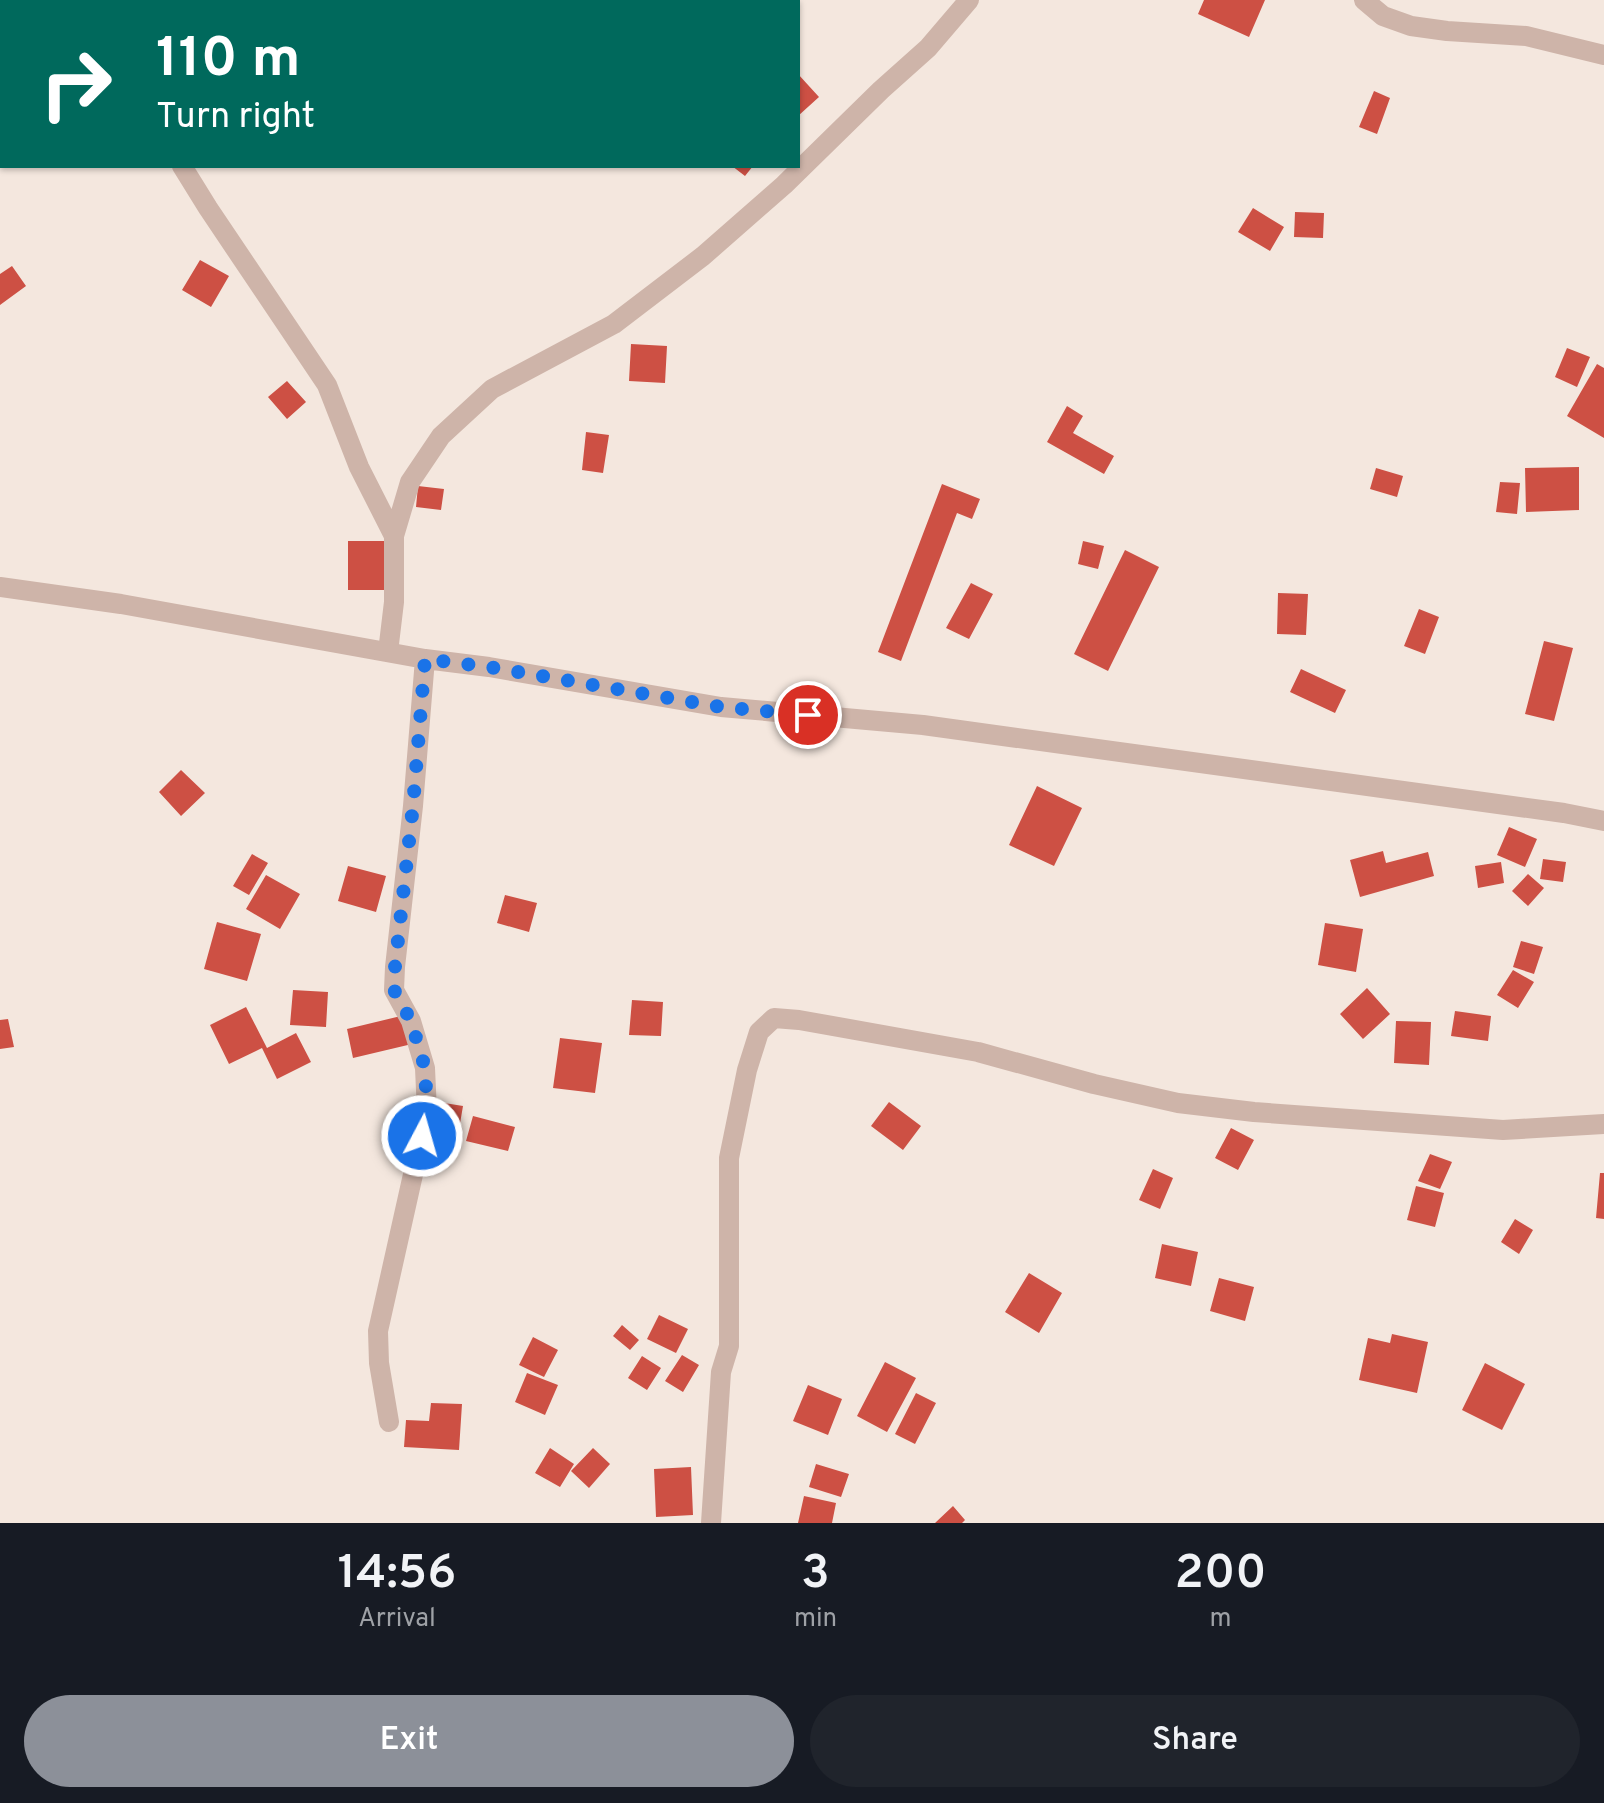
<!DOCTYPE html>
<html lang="en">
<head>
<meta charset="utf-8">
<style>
  :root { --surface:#171b24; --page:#20242c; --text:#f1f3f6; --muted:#9ea1a6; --accent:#8c9099 }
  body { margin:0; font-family:Overpass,sans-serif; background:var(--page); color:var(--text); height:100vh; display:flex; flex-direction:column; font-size:30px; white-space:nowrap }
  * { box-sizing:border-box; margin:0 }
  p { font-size:26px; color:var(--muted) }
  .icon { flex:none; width:44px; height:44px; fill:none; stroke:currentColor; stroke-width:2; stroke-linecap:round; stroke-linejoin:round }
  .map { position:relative; height:1523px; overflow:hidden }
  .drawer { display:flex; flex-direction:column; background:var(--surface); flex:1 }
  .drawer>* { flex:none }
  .banner { position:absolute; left:0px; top:0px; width:800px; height:168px; box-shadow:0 2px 6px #0004; background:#00695c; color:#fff; overflow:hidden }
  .pin { position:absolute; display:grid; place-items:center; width:68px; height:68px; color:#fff; margin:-34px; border:4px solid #fff; border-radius:50%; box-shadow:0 2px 8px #0007 }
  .me { position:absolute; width:88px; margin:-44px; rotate:6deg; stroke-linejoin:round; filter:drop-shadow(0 0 6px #0008) }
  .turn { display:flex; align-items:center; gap:28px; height:168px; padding:0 24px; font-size:36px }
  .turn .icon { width:104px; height:104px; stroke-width:2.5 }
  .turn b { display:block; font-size:56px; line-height:68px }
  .eta { display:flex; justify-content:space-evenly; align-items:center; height:136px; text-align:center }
  .eta b { font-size:48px; font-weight:600; line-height:56px }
  .primary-button { display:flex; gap:16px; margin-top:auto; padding:16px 24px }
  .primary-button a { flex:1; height:92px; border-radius:48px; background:var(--accent); color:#fff; font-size:32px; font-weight:600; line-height:92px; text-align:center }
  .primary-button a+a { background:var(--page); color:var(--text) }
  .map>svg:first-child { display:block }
</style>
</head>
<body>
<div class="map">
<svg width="1604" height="1523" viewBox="0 0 1604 1523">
  <rect width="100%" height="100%" fill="#f4e7de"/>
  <!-- building -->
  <path fill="#cd5044" d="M1204,0H1265L1249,37L1198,14Z
    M798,74L819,97L798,116Z
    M1374,91L1390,98L1377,134L1359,127Z
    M732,166H753L745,176Z
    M1253,208L1284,227L1270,251L1238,232Z
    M1295,212L1324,213L1323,238L1294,237Z
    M200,260L229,276L211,307L182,290Z
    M12,266L26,286L0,305V274Z
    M631,344L667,346L665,383L629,381Z
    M1567,348L1590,357L1577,387L1555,377Z
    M1597,364L1604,368V438L1567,416Z
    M287,381L306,402L287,419L268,397Z
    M1067,406L1083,416L1073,433L1114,456L1104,474L1047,442Z
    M586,432L609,435L603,473L582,470Z
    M1579,467V510L1526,512L1525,468Z
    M1376,468L1403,476L1397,497L1370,489Z
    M1500,482L1520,483L1517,514L1496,512Z
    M942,484L980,499L972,519L957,513L901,661L878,652Z
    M418,486L444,489L441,510L416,507Z
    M348,541H388V590H348Z
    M1083,541L1104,546L1098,569L1078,564Z
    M1125,550L1159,567L1108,671L1074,654Z
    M971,583L993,594L969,639L946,628Z
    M1278,593L1308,594L1306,635L1277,634Z
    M1419,609L1439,617L1425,654L1404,646Z
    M1544,641L1573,648L1554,721L1525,714Z
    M1301,669L1346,690L1335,713L1290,692Z
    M181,770L205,793L181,816L159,792Z
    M1037,786L1082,808L1054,866L1009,845Z
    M1509,827L1537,839L1525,867L1497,855Z
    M1383,851L1386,863L1428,852L1434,876L1360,897L1350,860Z
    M252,854L268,863L249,895L233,886Z
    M1543,859L1566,862L1563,882L1540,879Z
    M1501,862L1504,883L1478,888L1475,866Z
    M348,866L386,876L376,912L338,901Z
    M1528,874L1544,888L1528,906L1512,891Z
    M266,875L300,894L280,929L246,909Z
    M505,895L537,903L529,932L497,923Z
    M217,922L261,934L247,981L204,969Z
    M1325,923L1363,929L1356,972L1318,965Z
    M1521,941L1543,947L1534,974L1513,967Z
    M1513,970L1534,982L1518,1008L1497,995Z
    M1367,988L1390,1014L1363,1039L1340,1014Z
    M293,990L328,992L326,1027L290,1025Z
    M632,1000L663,1002L661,1036L629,1035Z
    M246,1007L267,1048L296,1033L311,1062L277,1079L262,1048L229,1064L210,1025Z
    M1455,1011L1491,1016L1488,1041L1451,1036Z
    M405,1015L412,1044L353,1058L347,1029Z
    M8,1019L14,1047L0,1049V1020Z
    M1396,1021L1431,1022L1429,1065L1394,1063Z
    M560,1038L602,1043L595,1093L553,1088Z
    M438,1102L463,1106L457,1141L432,1137Z
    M889,1102L921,1126L903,1150L871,1126Z
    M473,1116L515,1127L508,1151L466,1141Z
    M1231,1128L1254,1140L1238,1170L1215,1158Z
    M1430,1154L1452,1162L1440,1189L1418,1181Z
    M1153,1169L1173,1178L1160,1209L1139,1200Z
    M1600,1173H1604V1219L1596,1218Z
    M1416,1186L1444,1193L1435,1227L1407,1220Z
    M1515,1219L1533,1230L1519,1254L1501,1242Z
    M1162,1244L1198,1252L1191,1286L1155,1278Z
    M1029,1273L1062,1293L1039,1333L1005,1312Z
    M1219,1278L1254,1287L1245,1321L1210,1311Z
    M659,1315L688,1329L676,1353L647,1339Z
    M622,1325L639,1340L630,1350L613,1336Z
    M1392,1334L1428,1342L1417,1393L1359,1380L1368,1338L1390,1343Z
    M533,1337L558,1350L544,1377L519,1365Z
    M682,1355L699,1365L683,1392L665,1381Z
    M642,1356L661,1368L647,1390L628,1378Z
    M885,1362L916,1378L887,1432L857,1416Z
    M1485,1363L1525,1384L1502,1430L1462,1410Z
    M527,1373L558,1385L545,1415L515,1402Z
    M808,1385L842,1399L828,1435L793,1421Z
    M916,1393L936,1403L915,1444L895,1434Z
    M431,1403L462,1404L459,1450L404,1447L406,1420L429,1421Z
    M550,1448L574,1464L560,1487L535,1473Z
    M593,1448L610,1464L589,1488L571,1471Z
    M816,1464L849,1474L841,1497L809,1487Z
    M691,1467L693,1515L656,1517L654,1469Z
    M804,1496L836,1503L832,1523H798Z
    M953,1506L965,1520L962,1523H935Z"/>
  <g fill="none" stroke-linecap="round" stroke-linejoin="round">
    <!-- minor -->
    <path stroke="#ceb4a9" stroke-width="20" d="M35,0L37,2
      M1364,0L1383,16L1411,26L1447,31L1526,36L1604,55
      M182,166L208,208L327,385L359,467L394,536
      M0,587L121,604L425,659L489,667L721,707L923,725L1564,813L1604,821
      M388,652L394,602V536L410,482L441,436L492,389L614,324L703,256L784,185L881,90L928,48L969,0
      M389,1422L379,1363L378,1331L427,1112L425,1068L411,1021L394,990L395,967L413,806L425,659
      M711,1523L721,1372L729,1346V1158L747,1070L759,1032L774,1018L799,1020L978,1052L1094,1084L1178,1103L1254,1112L1503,1130L1604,1124"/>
  </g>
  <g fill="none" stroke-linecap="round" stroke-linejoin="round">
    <!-- route -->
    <path stroke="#1a73e8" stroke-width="14" stroke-dasharray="0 25.2" d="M422,1136L427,1112L425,1068L411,1021L394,990L395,967L413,806L425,659L489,667L721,707L808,715"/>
  </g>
</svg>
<div class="pin" style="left:808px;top:715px;background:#d93025"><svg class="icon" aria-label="arrive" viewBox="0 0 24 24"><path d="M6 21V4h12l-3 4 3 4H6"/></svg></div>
<svg class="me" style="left:422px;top:1136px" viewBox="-20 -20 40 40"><circle r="17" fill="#1a73e8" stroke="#fff" stroke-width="3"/><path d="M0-11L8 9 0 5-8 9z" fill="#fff"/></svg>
<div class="banner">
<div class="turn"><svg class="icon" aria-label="right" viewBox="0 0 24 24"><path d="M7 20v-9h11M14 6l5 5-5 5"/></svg><div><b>110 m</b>Turn right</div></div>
</div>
</div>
<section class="drawer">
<div class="eta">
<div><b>14:56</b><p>Arrival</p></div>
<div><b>3</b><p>min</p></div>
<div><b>200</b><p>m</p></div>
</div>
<div class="primary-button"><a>Exit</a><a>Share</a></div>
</section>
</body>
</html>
